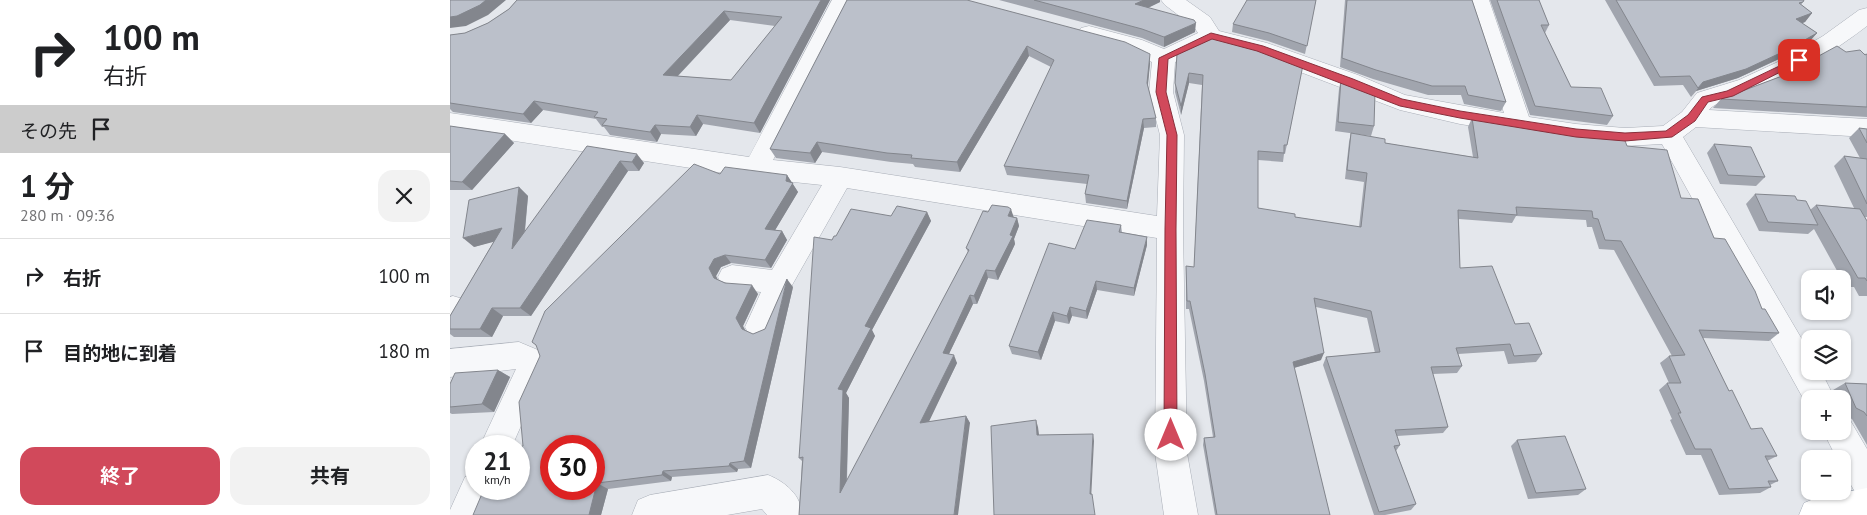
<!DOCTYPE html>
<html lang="ja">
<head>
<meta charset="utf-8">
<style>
  :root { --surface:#fff; --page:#f2f2f2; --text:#202124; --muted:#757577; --line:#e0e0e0; --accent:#d1495b }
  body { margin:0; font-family:"PT Sans","Noto Sans JP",sans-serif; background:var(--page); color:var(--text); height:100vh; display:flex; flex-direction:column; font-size:19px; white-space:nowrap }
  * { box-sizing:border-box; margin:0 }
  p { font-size:16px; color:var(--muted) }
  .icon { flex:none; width:28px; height:28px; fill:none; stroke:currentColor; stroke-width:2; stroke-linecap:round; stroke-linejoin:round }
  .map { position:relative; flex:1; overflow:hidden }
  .details { display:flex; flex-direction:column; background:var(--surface); width:450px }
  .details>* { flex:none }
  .guide { background:#fff; color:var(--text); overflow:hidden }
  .controls { position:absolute; left:1351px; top:270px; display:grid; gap:10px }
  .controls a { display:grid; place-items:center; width:50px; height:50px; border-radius:10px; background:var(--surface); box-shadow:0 1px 4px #0004; font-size:25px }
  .speed { position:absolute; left:15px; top:435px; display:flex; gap:10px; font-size:25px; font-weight:700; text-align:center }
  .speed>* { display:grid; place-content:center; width:65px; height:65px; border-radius:50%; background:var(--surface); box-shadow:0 1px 4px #0004; line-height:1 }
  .speed small { font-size:12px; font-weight:400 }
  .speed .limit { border:8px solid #d22; background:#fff; color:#111 }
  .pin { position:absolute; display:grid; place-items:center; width:42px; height:42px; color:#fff; margin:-21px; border-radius:10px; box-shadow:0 2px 8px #0006 }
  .me { position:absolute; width:55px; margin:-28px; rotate:0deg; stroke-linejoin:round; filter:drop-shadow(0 0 4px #0008) }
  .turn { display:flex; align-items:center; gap:18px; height:105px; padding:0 20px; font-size:22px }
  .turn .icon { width:65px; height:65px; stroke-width:2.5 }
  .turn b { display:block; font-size:35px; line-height:42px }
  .then { display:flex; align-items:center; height:48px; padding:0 20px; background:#0003; gap:10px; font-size:19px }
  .round { display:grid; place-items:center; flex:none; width:52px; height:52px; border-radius:15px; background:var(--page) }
  .summary { display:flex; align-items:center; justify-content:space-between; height:85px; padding:0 20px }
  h1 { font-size:30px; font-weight:700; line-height:38px }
  .primary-button { display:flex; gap:10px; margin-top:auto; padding:10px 20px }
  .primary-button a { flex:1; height:58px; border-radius:15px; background:var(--accent); color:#fff; font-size:20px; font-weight:700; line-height:58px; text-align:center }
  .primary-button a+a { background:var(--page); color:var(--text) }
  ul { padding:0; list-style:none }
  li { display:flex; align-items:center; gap:15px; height:75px; padding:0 20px; border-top:1px solid var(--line) }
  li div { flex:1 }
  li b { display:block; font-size:19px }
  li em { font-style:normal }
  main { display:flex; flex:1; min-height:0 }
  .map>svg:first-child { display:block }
</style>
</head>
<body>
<main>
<section class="details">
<div class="guide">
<div class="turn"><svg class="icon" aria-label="right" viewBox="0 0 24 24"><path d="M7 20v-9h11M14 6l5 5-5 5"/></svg><div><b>100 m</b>右折</div></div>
<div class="then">その先<svg class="icon" aria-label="arrive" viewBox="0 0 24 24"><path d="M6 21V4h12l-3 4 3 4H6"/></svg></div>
</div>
<div class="summary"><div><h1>1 分</h1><p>280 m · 09:36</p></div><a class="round"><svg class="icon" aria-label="close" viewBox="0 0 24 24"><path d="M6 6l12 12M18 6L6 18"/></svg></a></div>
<ul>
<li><svg class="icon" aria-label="right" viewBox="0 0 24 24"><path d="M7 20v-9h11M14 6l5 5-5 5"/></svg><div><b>右折</b></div><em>100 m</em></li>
<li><svg class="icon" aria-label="arrive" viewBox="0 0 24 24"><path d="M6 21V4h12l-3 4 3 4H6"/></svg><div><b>目的地に到着</b></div><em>180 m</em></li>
</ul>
<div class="primary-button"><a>終了</a><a>共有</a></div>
</section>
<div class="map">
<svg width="1417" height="515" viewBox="0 0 1417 515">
  <rect width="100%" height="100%" fill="#e4e7ec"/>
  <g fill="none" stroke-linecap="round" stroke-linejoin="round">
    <defs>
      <path id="minor" d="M382,0H404L323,160L390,167L707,216L710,135L699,92L702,62L676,50L631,38L628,33L631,28L639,26L692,40L714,49L748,33L744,27L715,5L711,0H736L760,17L769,31L817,43L908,75L955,95L1054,113L1017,0H1039L1079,117L1126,124L1175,128L1213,126L1232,112L1247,93L1289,80L1332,60L1373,36L1409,10L1417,8V26C1383,52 1347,74 1308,90C1295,96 1266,100 1259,110L1417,119V137L1246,127L1233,137L1360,353V371H1371L1385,399H1360L1359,409L1212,144L1175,146L1126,142L1010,124L950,110L803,54L763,44L725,62L723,92L734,135L733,229L737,453L748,515H714L705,453L707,238L397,188L341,287L320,336L310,340L300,336L295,327L311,292L282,289L272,285L268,277L272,269L282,265L322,270L372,185L306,178L0,131V113L299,157Z
        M3,296L13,299L17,308L10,322L0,325V297Z
        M69,342L95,353L99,363L62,446H30L66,369L0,377V349Z
        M1392,417L1400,420L1417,449V497L1405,492L1392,469V459H1387L1373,431H1392Z
        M26,473V489H44L32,515H0V510L15,477Z
        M318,475C334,481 353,496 351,515H317L312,509L277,515H182L188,500L200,495Z"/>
      <path id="primary" d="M1417,488V515H1349L1354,503L1366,498Z"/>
    </defs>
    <!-- minor casing -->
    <use href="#minor" stroke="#a9aeb7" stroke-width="1"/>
    <!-- primary casing -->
    <use href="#primary" stroke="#a3abb8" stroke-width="1"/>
    <!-- minor -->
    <use href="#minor" fill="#f7f8fa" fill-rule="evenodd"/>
    <!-- primary -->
    <use href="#primary" fill="#fff" fill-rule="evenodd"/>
  </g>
  <!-- wall -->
  <path fill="#a1a5ae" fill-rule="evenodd" d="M67,0H380L310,133L253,124L246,136L211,134L207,142L160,135L154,127H152L146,119L93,110L81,123L3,112L0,109V35L15,33L38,23L59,9ZM280,20L325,26L281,80L228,76Z
    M397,0L700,63L698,86L706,118V127L694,128L677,209L636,203L635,194L637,184L557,175L554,166L601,67L579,56L510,172L465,167L463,164L441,162L372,152L365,163L326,158L320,149Z
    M549,0H710V2L698,8L745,32L714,47L692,38Z
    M866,0L855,54L818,41L782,32L783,24Z
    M895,0H1022L1056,102L1051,111L1014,104L1011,95H978L923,79L890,67Z
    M1040,0H1089L1099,25L1095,33L1121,87L1163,116L1157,125L1080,115Z
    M1155,0H1354L1351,5L1362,13L1355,22L1352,23L1367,33L1359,42L1331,58L1288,78L1246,91L1241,97L1233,85L1204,86Z
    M1396,52L1417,54V117L1263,108L1271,99Z
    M727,54L853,65L835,154H834L833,162L808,160V208L845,217L909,227L914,182L895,179L899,142L901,133L935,143L1023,157L1018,127L1022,118L1177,146L1231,198L1264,238L1329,333L1319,341L1253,338L1279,391L1301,429L1327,456L1317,461L1328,481L1320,485L1321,487L1310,493L1269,495L1251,455H1236L1220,420L1222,419L1209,390L1217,383H1219L1210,363L1219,356H1222L1164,250L1149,249L1142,227H1137L1136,220L1066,216L1062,223L1009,219L1010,268L1065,324L1092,354L1086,362L1058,364L1054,351L1008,354L1012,366L1007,373L983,374L998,427L993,433L947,436L950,445L946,451L966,504L961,510L935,515H924L873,365L876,357L925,353L917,318L866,307L871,360L844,368L880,515H765L753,445L754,438L763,437L754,381L739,309H736V266L744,267L752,85L739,83L731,115L725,92Z
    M891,79L924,126L921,136L885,131L889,89Z
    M0,126L55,134L64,143L22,190H0Z
    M1409,128L1417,129V217H1415L1417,221V296H1409L1404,287H1396L1364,229L1358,234L1309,231L1296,204L1305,194L1347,200L1360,210L1366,205L1404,208L1384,166L1394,156L1410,158L1399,138Z
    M1264,144L1315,177L1306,186L1270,184L1257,153Z
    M137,146L194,163L189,171H178L81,316H53L42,337H4L0,334V316L44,241L24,247L69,187L78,196L75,232Z
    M270,174L337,175L348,192L325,230L332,231L337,240L321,268L281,263L271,267L266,276L268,280L308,294L293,326L296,331L303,334L315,329L343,287L301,468L288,469L287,472L222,477L221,481L158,489L151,515H23L73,446L90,356L87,346L82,342Z
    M477,212L481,221L422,330L425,336L396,393L399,398L397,481L518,252L516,248L563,217L567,218L569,226L564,239L565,244L548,280L538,278L527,304H523L499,354L507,363L478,422L516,416L520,423L349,515L352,461L349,458L382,240L386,236L441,216Z
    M671,225L672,233L697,245L684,296L647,290L637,319L622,316L619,324L605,321L591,360L562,354L559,346L625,249Z
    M48,370L60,377L44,412L2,414L0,413V384Z
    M1395,383L1417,384V445L1402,419L1393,415L1392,414V399H1386L1383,390Z
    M1067,440L1136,489L1128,495L1078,499L1061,446Z"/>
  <!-- shaded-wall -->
  <path fill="#83868d" d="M36,0H56L38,15L16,26L0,28V17Z
    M371,0H380L310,133L304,123Z
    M694,0H710V2L685,14V4Z
    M274,11L280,20L220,84L213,75Z
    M1362,13L1355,22L1338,29L1346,19Z
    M746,23L745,32L714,47V37Z
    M1367,33L1359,42L1331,58L1288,78L1246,91L1241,97L1253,82Z
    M577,46L579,56L510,172L507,162Z
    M700,54V63L697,92V83Z
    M739,73V83L731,115V106Z
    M84,101L93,110L81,123L73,114Z
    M247,115L253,124L246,136L240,127Z
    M693,119L694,128L677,209V201Z
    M205,125L211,134L207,142L200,132Z
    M55,134L64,143L22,190L12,182Z
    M367,142L372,152L365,163L360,153Z
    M187,154L194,163L189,171L182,162Z
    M170,161L178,171L81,316L70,308Z
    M337,175L348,192L321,237L315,229L336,181Z
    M69,187L78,196L72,258L62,249Z
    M561,209L564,218L558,216Z
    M477,212L481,221L422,330L425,336L396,393L399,398L396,499L390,493L388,389L415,326Z
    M567,218L569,226L564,239L565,244L548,280L545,271Z
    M52,228L62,237L24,247L13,238Z
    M332,231L337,240L321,268L315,260Z
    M697,237V245L684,296V288Z
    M275,255L281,263L271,267L266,276L271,287L264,278L259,268L264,259Z
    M536,270L538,278L527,304L524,296Z
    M337,279L343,287L301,468L294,461Z
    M646,281L647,290L637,319L636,311Z
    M302,285L308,294L293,326L298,337L292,329L286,318Z
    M520,295L523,304L496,360L493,353Z
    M620,307L622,316L619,324L617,316Z
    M42,308L53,316L42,337L30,329Z
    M603,312L605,321L591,360L588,352Z
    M874,353L871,360L840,369L843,362Z
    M504,355L507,363L475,430L470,423Z
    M48,370L60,377L44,412L32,404Z
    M516,416L520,423L508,515H504Z
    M586,420L588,427L590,442L587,435Z
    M643,434L644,441L641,500L640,494Z
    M280,463L288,469L287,472L279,466Z
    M213,471L222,477L221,481L212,475Z
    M147,483L158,489L151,515H139Z"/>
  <!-- building -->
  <path fill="#bbc0ca" stroke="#83868d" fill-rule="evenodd" d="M0,0H36L30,5L7,16L0,17Z
    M67,0H371L304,123L247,115L240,127L205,125L200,132L152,125L157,119L144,117L148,112L84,101L73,114L0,103V35L15,33L38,23L59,9ZM274,11L332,17L281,80L213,75Z
    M397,0H517L675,42L700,54L697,83L706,118L693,119L677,201L635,194L639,175L554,166L604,60L577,46L507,162L461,158L462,155L437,153L367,142L360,153L320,149Z
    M584,0H694L685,4L744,20L746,23L714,37L692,29Z
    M797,0H866L857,46L819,33L783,24Z
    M897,0H1022L1056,102L1018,95L1015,86H982L926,70L892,58Z
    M1047,0H1089L1099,25H1091L1121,87L1151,88L1163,116L1085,106Z
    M1166,0H1354L1353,2L1349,3L1362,13L1346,19L1367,33L1339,49L1296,69L1253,82L1248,88L1240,76L1210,77Z
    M764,37L804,46L853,65L837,145H834V153L808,151V208L845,214V217L911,227L917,173L897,170L901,133L935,139V143L1028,158L1022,118L1132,135L1174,138L1177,146L1217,150L1231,198L1248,199L1264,238L1275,239L1305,291L1312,309H1315L1329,333L1249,330L1279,391L1282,390L1301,429L1312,428L1327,456H1315L1328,481H1318L1321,487L1279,489L1261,449H1245L1228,413H1231L1217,383H1231L1219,356L1235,355L1171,241L1155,240L1148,219L1143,218L1142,211L1066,207L1067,215L1008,210L1010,268L1042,266L1065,324L1079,323L1092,354L1064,356L1060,344L1006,348L1012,366L981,367L998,427L945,430L950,445L944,446L966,504L929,512L876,357L930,352L921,311L864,298L874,353L843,362L880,515H767L754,438L765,437L755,374L740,301H737L736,266L744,267L753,75L739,73L731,106L725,83L727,54Z
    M1387,46L1396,52L1410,50L1415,55L1417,54V107L1271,99L1332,76Z
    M891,79L925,92L924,126L888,122Z
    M0,126L55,134L12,182L0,181Z
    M1409,128L1417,129V143Z
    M1264,144L1301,147L1315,177L1278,175Z
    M137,146L187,154L182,162L170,161L70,308H42L30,329H0V316L52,228L13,238L19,200L69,187L62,249Z
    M1394,156L1417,159V204Z
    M244,164L270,174L275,167L337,175L336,181L343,183L315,229L332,231L315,260L275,255L264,259L259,268L264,278L275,283L302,285L286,318L292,329L303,334L315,329L337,279L294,461L280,463L279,466L213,471L212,475L147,483L139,515H23L34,489H69V447L73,446L69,402L90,356L86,345L82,342L95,311ZM101,446H144V489H101Z
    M1305,194L1345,196L1347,200L1356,201L1368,225L1318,222Z
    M542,205L558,207L561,209L558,216L567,218L560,235L563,236L545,271L536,270L524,296L520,295L493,353L504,355L470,423L516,416L504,515H349L353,457L349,458L364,237L382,240L384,236H386L401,209L441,216L447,206L477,212L415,326L421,328L388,389L393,390L390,493L519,250L516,248L533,211L538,212Z
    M1366,205L1410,209L1417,221V281L1415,278H1408Z
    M637,220L671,225L669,232L697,237L684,288L646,281L636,311L620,307L617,316L603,312L588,352L559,346L599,243L625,249Z
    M48,370L32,404L0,407V384L5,373Z
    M1395,383L1417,384V416L1414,412L1406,408Z
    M586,420L587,435L643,434L640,494H642L645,515H544L541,426Z
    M1115,436L1136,489L1086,493L1067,440Z"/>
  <!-- route -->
  <path fill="#d1495b" stroke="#882f3b" d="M761,33L813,46L903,79L952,99L1010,111L1126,129L1175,133L1216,131L1238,115L1252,97L1277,91L1346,58L1349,57L1354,60L1283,96L1258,102L1245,121L1222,137L1175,141L1126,137L1010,118L950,106L807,51L762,39L718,59L716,92L727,135L726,229L727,435L725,439L721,441L716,439L714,435L715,229L717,135L706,92L709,58Z"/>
</svg>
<div class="controls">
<a><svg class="icon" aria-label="sound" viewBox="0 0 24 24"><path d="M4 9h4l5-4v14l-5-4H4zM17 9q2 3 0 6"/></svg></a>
<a><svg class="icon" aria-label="layers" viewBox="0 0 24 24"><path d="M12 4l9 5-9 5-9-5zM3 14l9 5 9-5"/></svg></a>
<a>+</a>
<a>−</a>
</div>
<div class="speed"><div>21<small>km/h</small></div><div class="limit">30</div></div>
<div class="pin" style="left:1349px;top:60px;background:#d93025"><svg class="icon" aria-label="arrive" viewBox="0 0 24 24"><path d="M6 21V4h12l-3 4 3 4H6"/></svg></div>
<svg class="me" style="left:721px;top:435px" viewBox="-20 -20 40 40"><circle r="19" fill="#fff"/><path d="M0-13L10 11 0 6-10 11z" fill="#d1495b"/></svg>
</div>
</main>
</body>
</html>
